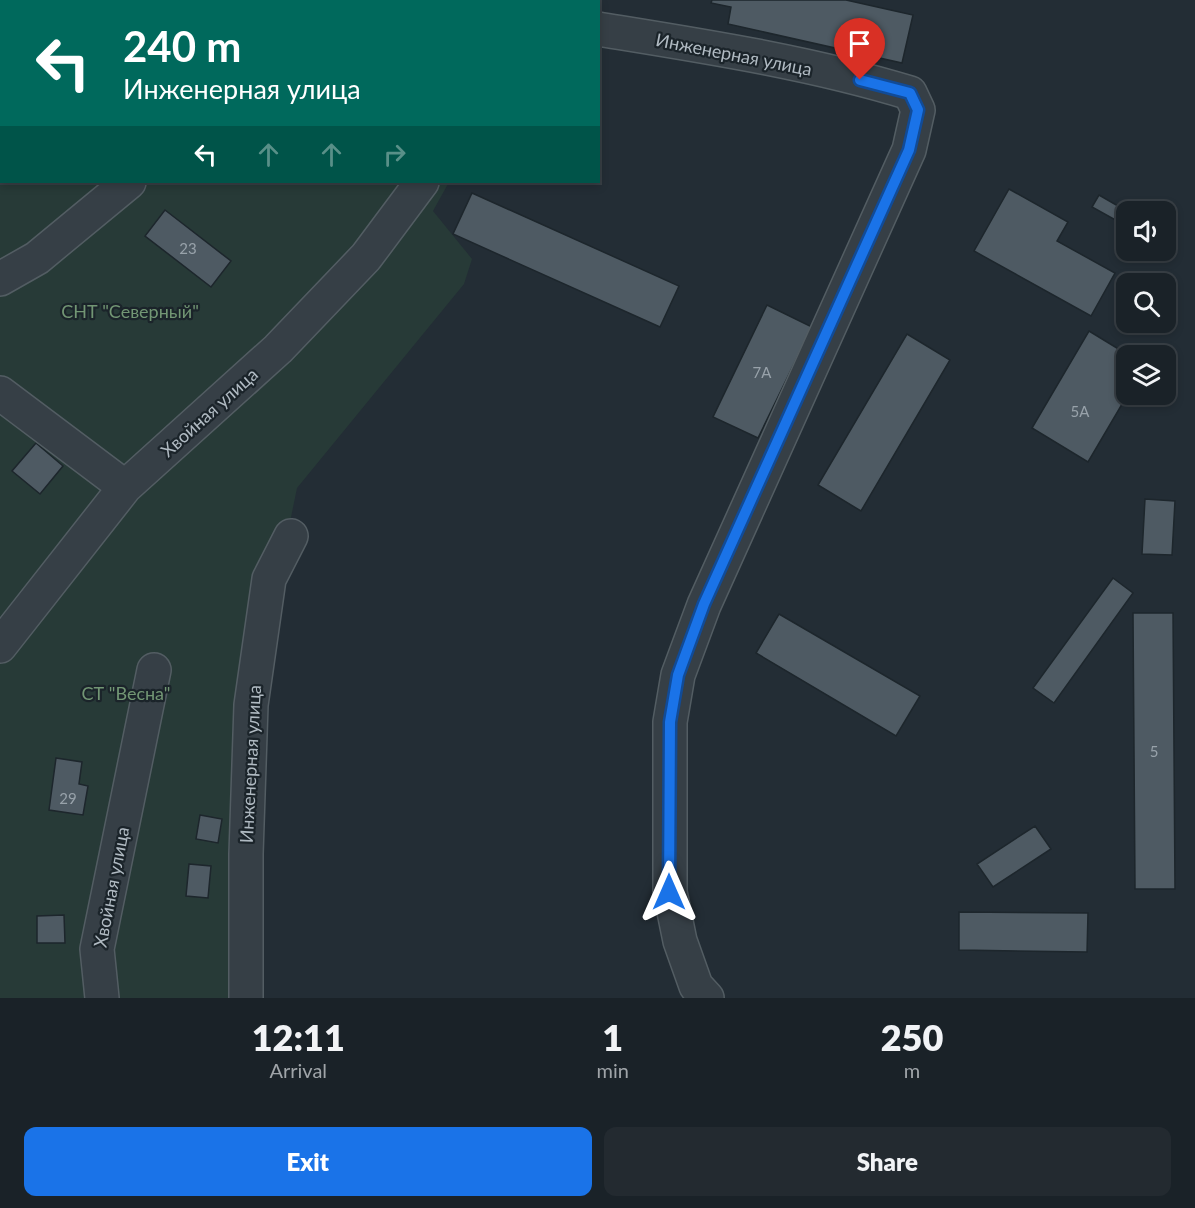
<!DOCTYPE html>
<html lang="en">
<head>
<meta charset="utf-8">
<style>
  :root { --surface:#1a2228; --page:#232a30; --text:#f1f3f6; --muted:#9fa4a8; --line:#383f45; --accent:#1a73e8 }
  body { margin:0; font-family:Lato,sans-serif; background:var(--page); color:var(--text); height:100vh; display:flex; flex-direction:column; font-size:22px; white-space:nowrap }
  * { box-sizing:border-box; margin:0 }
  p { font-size:20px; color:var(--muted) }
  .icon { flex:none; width:33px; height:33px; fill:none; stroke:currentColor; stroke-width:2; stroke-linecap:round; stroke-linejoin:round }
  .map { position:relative; height:998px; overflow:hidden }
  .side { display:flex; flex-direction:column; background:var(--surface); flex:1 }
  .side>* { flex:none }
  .banner { position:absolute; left:0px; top:0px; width:600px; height:183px; box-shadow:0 3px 9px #0003,0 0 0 2px var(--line); background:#00695c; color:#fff; overflow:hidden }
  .fabs { position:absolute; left:1116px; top:201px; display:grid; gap:12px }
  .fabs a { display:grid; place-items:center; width:60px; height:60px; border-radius:12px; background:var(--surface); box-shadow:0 3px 9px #0003,0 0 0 2px var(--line); font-size:30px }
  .pin { position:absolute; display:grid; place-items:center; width:51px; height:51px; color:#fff; margin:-62px -26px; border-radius:50% 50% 50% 0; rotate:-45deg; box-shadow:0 0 6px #0007 }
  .pin .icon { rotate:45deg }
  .me { position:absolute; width:66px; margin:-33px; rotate:0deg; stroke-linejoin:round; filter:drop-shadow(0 0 4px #0008) }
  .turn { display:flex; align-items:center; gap:21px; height:126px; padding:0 24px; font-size:27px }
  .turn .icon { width:78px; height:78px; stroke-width:2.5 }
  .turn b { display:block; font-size:42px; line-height:51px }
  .lanes { display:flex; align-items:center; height:57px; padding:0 24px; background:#0003; justify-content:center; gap:30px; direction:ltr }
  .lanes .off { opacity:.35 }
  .eta { display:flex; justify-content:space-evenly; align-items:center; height:102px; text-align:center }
  .eta b { font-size:36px; font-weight:800; line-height:42px }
  .primary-button { display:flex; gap:12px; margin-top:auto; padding:12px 24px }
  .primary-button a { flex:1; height:69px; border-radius:12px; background:var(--accent); color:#fff; font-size:24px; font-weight:800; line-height:69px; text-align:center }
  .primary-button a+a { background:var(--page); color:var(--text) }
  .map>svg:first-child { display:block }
</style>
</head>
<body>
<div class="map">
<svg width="1195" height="998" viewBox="0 0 1195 998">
  <rect width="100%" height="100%" fill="#232d35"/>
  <!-- green -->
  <path fill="#273a37" d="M0,0H558L2,2V182H449L433,211L472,259L464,284L297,488L248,727L247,998H0Z"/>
  <!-- building -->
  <path fill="#4e5a63" stroke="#1d262c" stroke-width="1.5" d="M486,0H526L486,2Z
    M712,0H846L913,15L902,63L728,24L731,7L711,3Z
    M1009,189L1068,222L1057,241L1115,273L1091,316L974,251Z
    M472,193L679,286L660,327L453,234Z
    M1099,195L1125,210L1119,222L1092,207Z
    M165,210L231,261L211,287L145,236Z
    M767,305L812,327L758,438L713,417Z
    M1089,331L1130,356H1126L1128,394L1088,462L1032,428Z
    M907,334L950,360L861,511L818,485Z
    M36,443L63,466L40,494L12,471Z
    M1145,499L1175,501L1172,555L1142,554Z
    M1113,578L1133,593L1054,703L1033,688Z
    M1133,613H1173L1175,889H1135Z
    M779,614L920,696L896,736L756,653Z
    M56,758L82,762L79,784L88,786L83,815L49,810Z
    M200,815L222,819L218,843L196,839Z
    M1035,826L1051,849L993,887L977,864Z
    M189,864L211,866L208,898L186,896Z
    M959,912L1088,913L1087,952L959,950Z
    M64,915L65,943H37V916Z"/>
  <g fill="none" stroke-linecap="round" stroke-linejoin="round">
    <defs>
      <path id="minor" d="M348,2L349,0
        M554,2L555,0
        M598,29C703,46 809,62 910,93L918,110L909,150L704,605L678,675L670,722V892L680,941L696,986L707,998
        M0,279L37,258L129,182
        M0,393L125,487
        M0,646L125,487L278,349L366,257L422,182
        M102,998L97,949L154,670
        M246,998V854L251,705L269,579L291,536"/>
    </defs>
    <!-- minor casing -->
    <use href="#minor" stroke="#535d63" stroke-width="36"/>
    <!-- minor -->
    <use href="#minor" stroke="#363f46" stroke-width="33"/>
  </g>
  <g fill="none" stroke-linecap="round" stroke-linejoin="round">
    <defs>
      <path id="route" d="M669,892L670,722L678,675L704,604L909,150L918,110L910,93L860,80"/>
    </defs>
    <!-- route casing -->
    <use href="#route" stroke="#114b97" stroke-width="15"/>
    <!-- route -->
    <use href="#route" stroke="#1a73e8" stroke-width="10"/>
  </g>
  <g text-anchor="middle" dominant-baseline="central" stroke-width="4.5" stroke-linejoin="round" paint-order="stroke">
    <!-- number labels -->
    <g font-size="15" fill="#98a2aa">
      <text x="188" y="248">23</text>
      <text x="762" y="372">7А</text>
      <text x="1080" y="411">5А</text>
      <text x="1154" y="751">5</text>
      <text x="68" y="798">29</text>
    </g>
    <!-- street labels -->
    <g font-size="18" fill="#b0bac2" stroke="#1b242a">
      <text transform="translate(734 54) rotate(11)">Инженерная улица</text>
      <text transform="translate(209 412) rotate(-42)">Хвойная улица</text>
      <text transform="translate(250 764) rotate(-87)">Инженерная улица</text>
      <text transform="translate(111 887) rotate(-79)">Хвойная улица</text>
    </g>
    <!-- park labels -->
    <g font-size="18" fill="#729674" stroke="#1b242a">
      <text x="130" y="311">СНТ "Северный"</text>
      <text x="126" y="693">СТ "Весна"</text>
    </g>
  </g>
</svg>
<div class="fabs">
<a><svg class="icon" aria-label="sound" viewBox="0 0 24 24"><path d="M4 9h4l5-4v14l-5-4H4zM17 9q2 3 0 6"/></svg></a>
<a><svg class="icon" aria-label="search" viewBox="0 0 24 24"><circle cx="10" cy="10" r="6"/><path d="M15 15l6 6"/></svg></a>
<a><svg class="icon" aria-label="layers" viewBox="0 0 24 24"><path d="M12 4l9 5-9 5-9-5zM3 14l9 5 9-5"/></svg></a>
</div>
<div class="pin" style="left:860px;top:80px;background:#d93025"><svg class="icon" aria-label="arrive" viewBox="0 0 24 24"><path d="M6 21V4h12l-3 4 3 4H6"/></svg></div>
<svg class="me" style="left:669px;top:892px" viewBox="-20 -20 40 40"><path d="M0-17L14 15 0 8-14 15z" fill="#1a73e8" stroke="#fff" stroke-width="4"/></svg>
<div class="banner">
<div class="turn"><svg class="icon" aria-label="left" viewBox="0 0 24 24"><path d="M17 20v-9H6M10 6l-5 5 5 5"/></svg><div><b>240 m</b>Инженерная улица</div></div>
<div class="lanes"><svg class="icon" aria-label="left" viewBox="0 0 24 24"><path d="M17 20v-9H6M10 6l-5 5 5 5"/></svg><svg class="icon off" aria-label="ahead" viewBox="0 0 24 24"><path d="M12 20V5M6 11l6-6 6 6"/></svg><svg class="icon off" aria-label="ahead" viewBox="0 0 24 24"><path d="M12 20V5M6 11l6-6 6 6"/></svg><svg class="icon off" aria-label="right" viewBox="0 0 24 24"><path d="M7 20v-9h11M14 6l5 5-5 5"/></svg></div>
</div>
</div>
<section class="side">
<div class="eta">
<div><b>12:11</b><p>Arrival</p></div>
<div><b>1</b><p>min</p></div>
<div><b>250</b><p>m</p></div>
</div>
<div class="primary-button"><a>Exit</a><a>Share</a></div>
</section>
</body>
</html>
